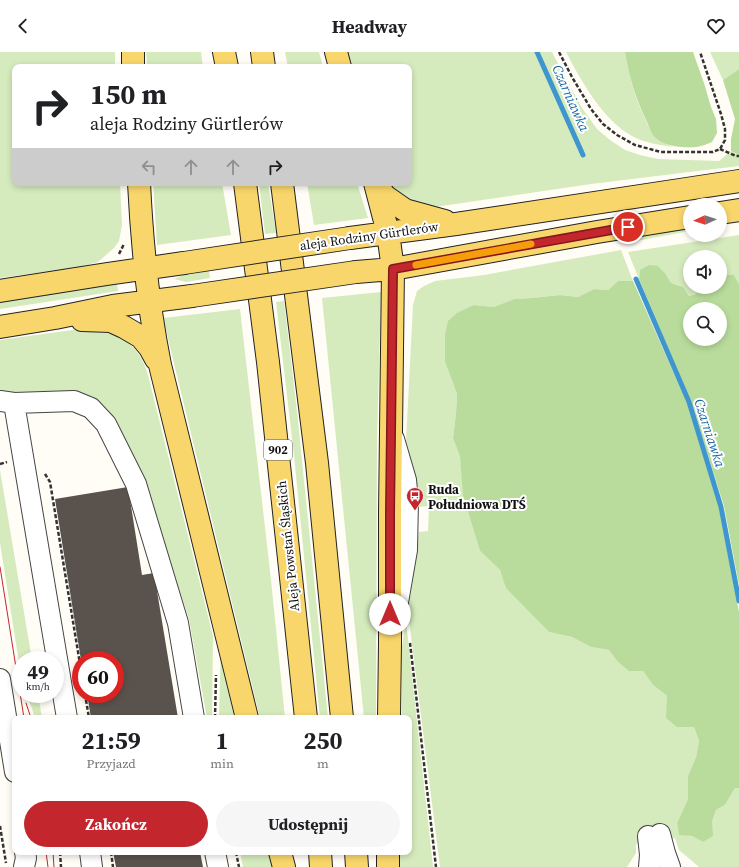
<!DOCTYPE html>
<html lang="pl">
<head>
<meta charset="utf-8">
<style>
  :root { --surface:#fff; --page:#f6f6f6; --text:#202124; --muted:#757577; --accent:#c4262e }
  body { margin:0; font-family:"Source Serif 4",serif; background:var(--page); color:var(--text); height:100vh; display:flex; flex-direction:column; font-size:15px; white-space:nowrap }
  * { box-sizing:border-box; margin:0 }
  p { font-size:13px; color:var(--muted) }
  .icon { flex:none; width:22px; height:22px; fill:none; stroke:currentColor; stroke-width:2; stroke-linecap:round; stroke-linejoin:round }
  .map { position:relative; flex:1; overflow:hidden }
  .side { position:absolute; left:12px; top:663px; width:400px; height:140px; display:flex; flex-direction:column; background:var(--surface); border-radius:8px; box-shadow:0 2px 6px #0003 }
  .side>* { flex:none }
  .hud { position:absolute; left:12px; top:12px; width:400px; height:122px; border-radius:8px; box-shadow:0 2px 6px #0003; background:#fff; color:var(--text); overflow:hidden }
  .needle { width:26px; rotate:267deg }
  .tools { position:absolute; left:683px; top:146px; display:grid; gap:8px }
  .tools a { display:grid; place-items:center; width:44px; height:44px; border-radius:50%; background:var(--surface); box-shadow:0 2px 6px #0003; font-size:20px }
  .speed { position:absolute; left:12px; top:599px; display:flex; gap:8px; font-size:20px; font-weight:700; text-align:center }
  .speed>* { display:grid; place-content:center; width:52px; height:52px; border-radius:50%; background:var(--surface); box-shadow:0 2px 6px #0003; line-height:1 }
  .speed small { font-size:10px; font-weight:400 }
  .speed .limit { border:6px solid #d22; background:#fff; color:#111 }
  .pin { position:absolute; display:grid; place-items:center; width:34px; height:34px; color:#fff; margin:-17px; border:2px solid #fff; border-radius:50%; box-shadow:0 1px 4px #0007 }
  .me { position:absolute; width:44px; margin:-22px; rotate:0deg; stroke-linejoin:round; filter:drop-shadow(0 0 3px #0008) }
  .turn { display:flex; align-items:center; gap:14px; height:84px; padding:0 12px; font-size:18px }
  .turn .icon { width:52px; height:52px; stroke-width:2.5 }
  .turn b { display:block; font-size:28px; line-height:34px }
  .lanes { display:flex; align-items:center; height:38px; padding:0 12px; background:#0003; justify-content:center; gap:20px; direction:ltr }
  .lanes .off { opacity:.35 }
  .eta { display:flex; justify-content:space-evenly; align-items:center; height:68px; text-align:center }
  .eta b { font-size:24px; font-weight:700; line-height:28px }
  .primary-button { display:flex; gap:8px; margin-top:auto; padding:8px 12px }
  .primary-button a { flex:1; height:46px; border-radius:24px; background:var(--accent); color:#fff; font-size:16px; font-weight:700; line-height:46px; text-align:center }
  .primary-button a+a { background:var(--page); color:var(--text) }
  header { display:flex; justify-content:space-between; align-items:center; height:52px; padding:0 12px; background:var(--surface); font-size:18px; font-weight:700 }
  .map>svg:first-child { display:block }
</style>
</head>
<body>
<header><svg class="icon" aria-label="back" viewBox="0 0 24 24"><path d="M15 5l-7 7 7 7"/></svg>Headway<svg class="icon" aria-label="heart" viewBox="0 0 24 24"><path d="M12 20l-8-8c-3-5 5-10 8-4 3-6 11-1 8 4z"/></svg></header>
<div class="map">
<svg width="739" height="815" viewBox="0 0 739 815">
  <rect width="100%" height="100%" fill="#fffdf5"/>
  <!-- green -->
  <path fill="#d5ebbd" d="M0,0H115V15H15V131H120L122,173L119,189L114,196L98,210L79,215L0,226Z
    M146,0H201L203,15H147Z
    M285,0H319L323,15H288Z
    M346,0H552L570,34L582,56L597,77L610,88L625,98L640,103L658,107L719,109L731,99L737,102H739V114L591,132L428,156L399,144L388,131H409V15H351Z
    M566,0H625C629,24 635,47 646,69C649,75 652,82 657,87C661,91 669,93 674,95C660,93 645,91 632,84C603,68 581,29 566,0Z
    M710,0H739V17L723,28Z
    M153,131H222L231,183L157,193Z
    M259,131H268L276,181L265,182Z
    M307,131H357L368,166L314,173Z
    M690,173V179L625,191L623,183Z
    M739,183V232L734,223H720V205H690V235H698L696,242L689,244L683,235L671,231L665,221L658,214L640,218L639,227L628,200Z
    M621,198L633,229H618L608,238L594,237L578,245L560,243L532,246L514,247L494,255L474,253L445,310L457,342L456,361L453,386L460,405L464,444L480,499L500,518L507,536L549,580L572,585L591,595L609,598L617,609L643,619L653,633L667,644L678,675H694L699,689L696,705L688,724V747L677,771L679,782L692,784L703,790L712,770L716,758L725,753L735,736H739V815H699L679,798L675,786L636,792V801L627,815H440L408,560L419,480L428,479L429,454L419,455L418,436L406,389L413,253L417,239L424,234L435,229L484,223Z
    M209,219L210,226L186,230L174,227L184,223Z
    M117,232L118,239L0,257V248Z
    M381,240L377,388L376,666H364L322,246Z
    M284,249L297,359L328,666H320L294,403L276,250Z
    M240,257L271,528L285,666H260L163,266Z
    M80,277C87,277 95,277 102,279C128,285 141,299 148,323L213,584V588L212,666H207L189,567L146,438L112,367L0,341V288Z
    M0,418L32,608H21V623L0,491Z
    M406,569L433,815H400V800H409V666H402V595Z
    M221,589L239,666H219Z
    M27,642H38L42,666H35Z
    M240,800H273L276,815H243Z"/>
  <!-- forest -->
  <path fill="#b9dc9c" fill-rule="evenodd" d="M625,0H693L704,31L711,55L716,67L717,81L712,90C707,92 702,94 697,95C687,96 667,95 658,88C652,84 650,77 647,70C636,48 629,25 625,0Z
    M739,17V102H737L731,99V87L735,67L723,28Z
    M649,213L658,214L665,221L671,231L683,235L689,244L696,242L698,235H720V223H734L739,232V533L724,454L691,350L639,227L640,218ZM690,257H720V287H690Z
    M618,229H633L687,351L719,456L739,560V736H735L725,753L716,758L712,770L713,784L703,790L692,784L679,783L677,771L688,747V724L696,705L699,689L694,675H677L666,666L667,644L653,633L643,619H629L617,609L609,598L591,595L572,585L549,580L506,536L500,518L480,499L463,443L460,405L453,386L456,361L457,342L445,310V283L448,269L457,261L474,253L494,255L514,247L532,246L560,243L578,245L594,237L608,238Z"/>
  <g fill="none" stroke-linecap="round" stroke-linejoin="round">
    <!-- stream -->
    <path stroke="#3f96cf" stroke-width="5" d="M537,0L583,103
      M636,227L689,350L721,455L739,549"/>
  </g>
  <!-- building -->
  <path fill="#5a524d" d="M128,435L142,523L154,521L178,666H91L87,642H115V608H81L55,447Z
    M113,800H200L203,815H116Z"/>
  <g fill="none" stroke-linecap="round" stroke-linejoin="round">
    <defs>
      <path id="minor" d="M0,349L14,351L74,349L91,356L106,372L136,432L178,571L194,666
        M14,351L67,666
        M394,387L406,428L408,448L407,498L396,562
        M0,627L15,720
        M660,782L665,801L670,815
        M648,784L650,803L649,815
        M90,800L92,815
        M215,800L218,815
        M24,815L26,806L25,800"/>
      <path id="major" d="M133,0V15
        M224,0L227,15
        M262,0L264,15
        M336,0L340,15
        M139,131C142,192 148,253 160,313L247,666
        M245,131L268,310L306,666
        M282,131L317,411L342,666
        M375,131L388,181L393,217L390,461V591L389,666
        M376,132L385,144L405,158L445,169
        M720,161L739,158
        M350,186L456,172L739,129
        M356,220L393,217L597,180L690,165
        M0,239L107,222L184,211
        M82,268L111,269L124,275L141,285L150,296L156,307
        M0,275L55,266L113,254L192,244
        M280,800L284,815
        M320,800L321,815
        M356,800L357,815
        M388,800V815"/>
    </defs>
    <!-- minor casing -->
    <use href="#minor" stroke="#444" stroke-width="22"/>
    <!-- major casing -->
    <use href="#major" stroke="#222" stroke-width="24"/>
    <!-- path -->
    <path stroke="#333" stroke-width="2.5" stroke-dasharray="4 2" stroke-linecap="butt" d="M559,0L572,25L591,57L603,72L617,83L635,93L661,100H713L720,97L725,88V77L721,62L700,0
      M720,97L736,104H739
      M693,185L706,183
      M119,202L124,192
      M0,412L7,410
      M45,422L50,430L81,618
      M410,591L436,815
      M85,642L89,666
      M215,666L216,623
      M0,774L6,811
      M60,800L61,815
      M111,800L113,815
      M236,800L239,815"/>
    <!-- minor -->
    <use href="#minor" stroke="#fff" stroke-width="20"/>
    <!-- major -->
    <use href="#major" stroke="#f9d66b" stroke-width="22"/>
    <!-- tram -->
    <path stroke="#c4262e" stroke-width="1" d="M0,515L24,666
      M26,651L31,666
      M46,800L48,815
      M53,800L54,815"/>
    <defs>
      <path id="major-bridge" d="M184,211L350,186
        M192,244L356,220"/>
    </defs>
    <!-- major-bridge casing -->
    <use href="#major-bridge" stroke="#222" stroke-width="24" stroke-linecap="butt"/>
    <!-- major-bridge -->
    <use href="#major-bridge" stroke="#f9d66b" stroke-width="22"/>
  </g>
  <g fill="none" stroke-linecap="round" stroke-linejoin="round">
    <defs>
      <path id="route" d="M390,562V461L393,217L628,175"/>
    </defs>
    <!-- route casing -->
    <use href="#route" stroke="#7f191e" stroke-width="10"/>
    <!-- route -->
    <use href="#route" stroke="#c4262e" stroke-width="7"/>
    <!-- slow -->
    <path stroke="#f59e0b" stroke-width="7" d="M416,213L531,192"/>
  </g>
  <!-- icons -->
  <defs>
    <symbol id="bus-pin" viewBox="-11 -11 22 30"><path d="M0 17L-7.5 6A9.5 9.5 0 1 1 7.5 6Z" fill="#c4262e" stroke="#fff"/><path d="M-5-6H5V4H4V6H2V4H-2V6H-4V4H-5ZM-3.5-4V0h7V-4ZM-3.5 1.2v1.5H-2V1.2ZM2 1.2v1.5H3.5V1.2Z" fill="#fff"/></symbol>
  </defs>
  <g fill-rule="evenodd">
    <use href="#bus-pin" x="405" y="434" width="20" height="27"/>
  </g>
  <g text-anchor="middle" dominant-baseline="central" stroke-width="4" stroke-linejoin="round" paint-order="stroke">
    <!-- shield labels -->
    <rect fill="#fff" stroke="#585858" stroke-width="1" x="264" y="388" width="28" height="20" rx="3"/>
    <g font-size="12" font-weight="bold" fill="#111">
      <text x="278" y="398">902</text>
    </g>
    <!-- street labels -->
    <g font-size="13" fill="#111" stroke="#fff">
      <text transform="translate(369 184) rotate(-8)">aleja Rodziny Gürtlerów</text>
      <text transform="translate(288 494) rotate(-96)">Aleja Powstań Śląskich</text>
    </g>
    <!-- poi labels -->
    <g font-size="13" font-weight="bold" fill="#111" stroke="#fff" text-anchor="start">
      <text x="428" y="437">Ruda<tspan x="428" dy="15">Południowa DTŚ</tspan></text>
    </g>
    <!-- water labels -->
    <g font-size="14" font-style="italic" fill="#1768a6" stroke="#fff">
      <text transform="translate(571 46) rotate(66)">Czarniawka</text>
      <text transform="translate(710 381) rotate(72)">Czarniawka</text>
    </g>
  </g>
</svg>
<div class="tools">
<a><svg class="needle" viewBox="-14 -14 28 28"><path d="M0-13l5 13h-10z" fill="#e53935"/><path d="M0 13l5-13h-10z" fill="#757577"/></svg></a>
<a><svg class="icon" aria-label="sound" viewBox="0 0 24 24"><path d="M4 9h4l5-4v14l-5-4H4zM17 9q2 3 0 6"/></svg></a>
<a><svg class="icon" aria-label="search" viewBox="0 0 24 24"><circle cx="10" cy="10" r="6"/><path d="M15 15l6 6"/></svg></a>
</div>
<div class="speed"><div>49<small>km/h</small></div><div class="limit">60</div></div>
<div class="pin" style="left:628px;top:175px;background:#d93025"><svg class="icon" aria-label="arrive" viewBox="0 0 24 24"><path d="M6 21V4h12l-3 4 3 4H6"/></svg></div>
<svg class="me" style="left:390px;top:562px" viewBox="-20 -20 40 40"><circle r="19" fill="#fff"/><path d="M0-13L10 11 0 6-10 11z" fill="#c4262e"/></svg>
<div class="hud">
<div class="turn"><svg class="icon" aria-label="right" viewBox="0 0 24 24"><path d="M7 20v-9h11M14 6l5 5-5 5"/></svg><div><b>150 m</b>aleja Rodziny Gürtlerów</div></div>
<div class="lanes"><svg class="icon off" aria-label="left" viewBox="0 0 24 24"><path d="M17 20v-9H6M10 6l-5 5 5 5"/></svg><svg class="icon off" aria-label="ahead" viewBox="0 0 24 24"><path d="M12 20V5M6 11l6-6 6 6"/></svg><svg class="icon off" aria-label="ahead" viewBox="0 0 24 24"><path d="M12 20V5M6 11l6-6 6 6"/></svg><svg class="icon" aria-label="right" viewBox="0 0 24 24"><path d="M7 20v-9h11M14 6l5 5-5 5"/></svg></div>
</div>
<section class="side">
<div class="eta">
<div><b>21:59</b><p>Przyjazd</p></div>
<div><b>1</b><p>min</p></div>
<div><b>250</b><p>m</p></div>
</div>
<div class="primary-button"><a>Zakończ</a><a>Udostępnij</a></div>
</section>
</div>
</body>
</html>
